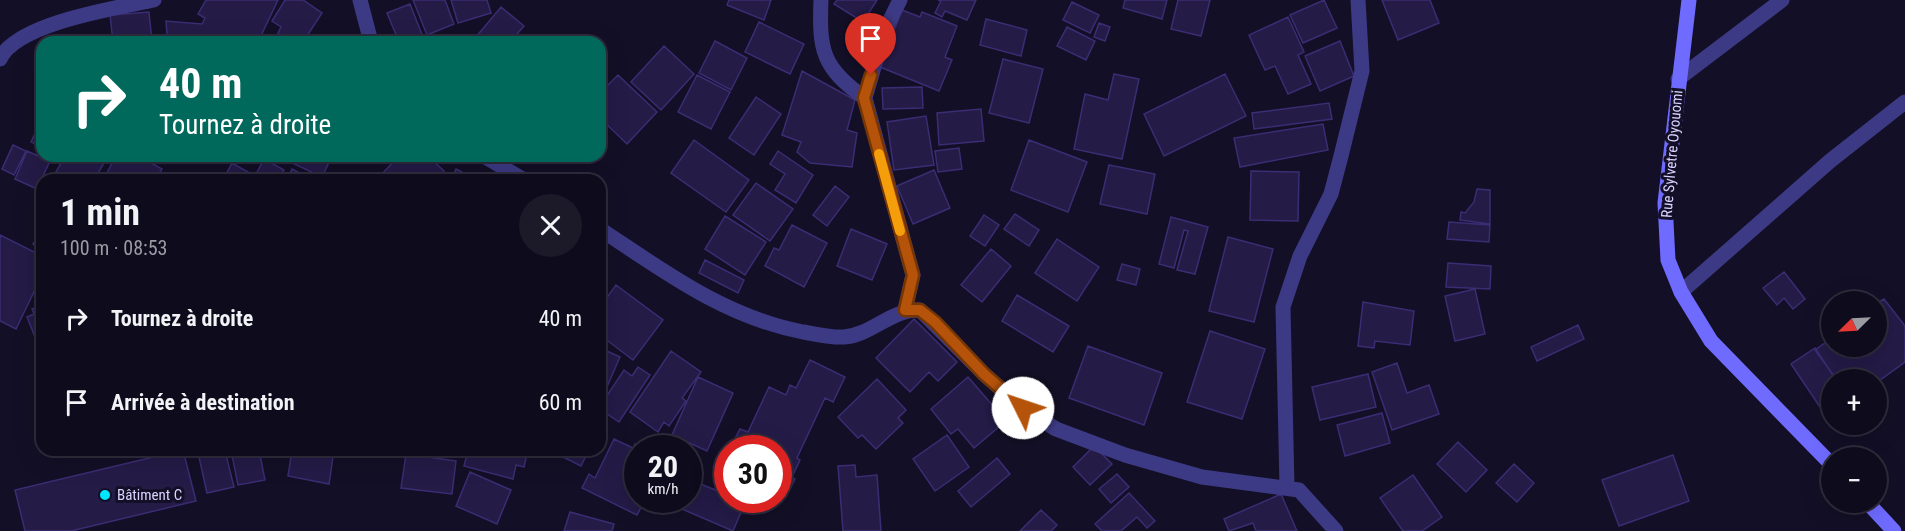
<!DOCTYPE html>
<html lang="fr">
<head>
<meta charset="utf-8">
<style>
  :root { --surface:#0e0b1c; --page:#1c1929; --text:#f1f3f6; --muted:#9b9ba3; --line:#2e2b3b }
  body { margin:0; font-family:"Roboto Condensed",sans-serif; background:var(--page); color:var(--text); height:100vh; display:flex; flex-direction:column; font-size:22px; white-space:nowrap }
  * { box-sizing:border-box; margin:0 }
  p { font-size:20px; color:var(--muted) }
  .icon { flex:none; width:33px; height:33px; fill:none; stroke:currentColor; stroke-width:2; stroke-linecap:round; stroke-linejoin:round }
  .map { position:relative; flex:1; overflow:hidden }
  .side { position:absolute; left:36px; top:174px; width:570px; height:282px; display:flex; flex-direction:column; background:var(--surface); border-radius:18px; box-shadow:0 6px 24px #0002,0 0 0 2px var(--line) }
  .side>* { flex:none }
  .top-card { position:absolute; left:36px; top:36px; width:570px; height:126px; border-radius:18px; box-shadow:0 6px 24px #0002,0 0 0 2px var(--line); background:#00695c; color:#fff; overflow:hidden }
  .needle { width:39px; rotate:246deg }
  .buttons { position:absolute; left:1821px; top:291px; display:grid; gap:12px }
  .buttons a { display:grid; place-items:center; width:66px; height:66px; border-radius:50%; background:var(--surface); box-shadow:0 6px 24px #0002,0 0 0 2px var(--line); font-size:30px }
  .speed { position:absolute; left:624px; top:435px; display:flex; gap:12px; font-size:30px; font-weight:700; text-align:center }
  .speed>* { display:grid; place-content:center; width:78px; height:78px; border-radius:50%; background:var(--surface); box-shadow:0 6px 24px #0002,0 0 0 2px var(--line); line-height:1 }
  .speed small { font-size:15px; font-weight:400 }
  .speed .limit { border:9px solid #d22; background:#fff; color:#111 }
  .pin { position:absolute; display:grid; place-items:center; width:51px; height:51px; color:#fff; margin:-62px -26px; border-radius:50% 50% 50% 0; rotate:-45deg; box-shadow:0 0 6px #0007 }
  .pin .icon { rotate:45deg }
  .me { position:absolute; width:66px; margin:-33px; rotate:311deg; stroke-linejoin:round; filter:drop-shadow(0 0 4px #0008) }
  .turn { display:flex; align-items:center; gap:21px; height:126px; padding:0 24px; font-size:27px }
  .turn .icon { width:78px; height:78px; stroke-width:2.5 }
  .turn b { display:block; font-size:42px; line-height:51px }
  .round { display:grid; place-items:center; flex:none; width:63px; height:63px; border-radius:32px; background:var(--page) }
  .headline { display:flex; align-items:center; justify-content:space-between; height:102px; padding:0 24px }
  h1 { font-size:36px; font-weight:700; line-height:45px }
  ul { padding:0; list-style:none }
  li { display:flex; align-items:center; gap:18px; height:84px; padding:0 24px }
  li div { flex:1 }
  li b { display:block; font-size:22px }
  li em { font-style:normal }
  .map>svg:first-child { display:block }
</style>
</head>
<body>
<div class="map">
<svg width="1905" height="531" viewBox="0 0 1905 531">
  <rect width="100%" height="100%" fill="#130f26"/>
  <!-- building -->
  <path fill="#241b47" stroke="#3b2d73" stroke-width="1.5" d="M206,0H278L258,42H226L212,35L206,42H179L167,35L166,21L202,24L205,18L198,14Z
    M285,0H303L322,13L303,42H291L278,33L281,27L272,21Z
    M413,0H445L454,24L427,35Z
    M451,0H487L491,13L458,23Z
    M729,0H771L764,20L727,5Z
    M837,0H877L863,22L834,4Z
    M938,0H976L967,20L945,11L942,17L935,13L941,1Z
    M1125,0H1167L1162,19L1123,8Z
    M1178,0H1210L1201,36L1171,29Z
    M1324,0L1337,28L1303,43L1290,15Z
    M1382,0H1430L1439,23L1398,40Z
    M1072,2L1099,15L1090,33L1063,20Z
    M410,4L423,37L410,42H399L387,13Z
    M501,7L524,26L510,42H482L476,37Z
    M902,10L920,17L922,12L957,26L945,57L952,60L939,91L880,67Z
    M149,12L152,42H113L110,15Z
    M1288,17L1304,52L1298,55L1311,84L1288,94L1275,66L1265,70L1249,35Z
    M986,19L1027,30L1021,56L980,45Z
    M759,22L804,44L790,74L745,52Z
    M1099,23L1110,27L1105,41L1094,37Z
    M1067,27L1095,41L1086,60L1057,46Z
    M715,41L747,58L731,90L699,73Z
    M1340,41L1354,76L1320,91L1305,56Z
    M664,46L694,74L661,110L631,82Z
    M1003,59L1043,69L1029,123L989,113Z
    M802,71L855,100L847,130L857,133L852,167L810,163L797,152L801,142L782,135Z
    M1114,74L1139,79L1122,159L1074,149L1085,94L1108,100Z
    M1225,74L1246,116L1164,156L1144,114Z
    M618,75L657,112L627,144L600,118V93Z
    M697,75L730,92L711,129L678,112Z
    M922,87L923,108L883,109L882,88Z
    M756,97L781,114L754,155L729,138Z
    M1329,103L1332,119L1254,129L1252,113Z
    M981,109L984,141L939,145L937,113Z
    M926,116L934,165L894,170L887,122Z
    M42,119V147L31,142Z
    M1323,124L1328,150L1240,167L1234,138Z
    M694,140L749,180L726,212L671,173Z
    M1029,140L1087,162L1068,212L1011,190Z
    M13,145L26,151L14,175L2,169Z
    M959,148L962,169L938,172L935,151Z
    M27,151L50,161L37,189L15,179Z
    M778,151L813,175L796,203L775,190L785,174L770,164Z
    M65,156H108L94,180H54L52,179Z
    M116,156H139L162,169L156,180H103Z
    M291,156H332L322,177L288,161Z
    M399,156H428L444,171L436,180H387L381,175Z
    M264,159L284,170L278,180H223L232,163L255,176Z
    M1109,165L1155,174L1147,214L1100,204Z
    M292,169L313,180H287Z
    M456,169L477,180H451Z
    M934,170L950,208L913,224L897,186Z
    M1251,171L1299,172L1298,221L1250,220Z
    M756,183L793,209L770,241L733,215Z
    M835,186L849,197L827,226L813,215Z
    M1477,189L1490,190V224L1460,220L1461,212L1465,213L1474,202Z
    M1015,214L1039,230L1029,246L1004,229Z
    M984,215L999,225L985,246L970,236Z
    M725,216L766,242L745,275L705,249Z
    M1171,217L1208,227L1195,274L1177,270L1188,231L1184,230L1174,268L1159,264Z
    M1449,222L1490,225L1489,242L1447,239Z
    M792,225L827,243L804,287L765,266L774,248L779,250Z
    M851,229L887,244L872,280L837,266Z
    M42,230V249L33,244Z
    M0,235L42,256V275L16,329L0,321Z
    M1228,237L1273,249L1254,322L1209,311Z
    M1057,239L1099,267L1077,301L1035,273Z
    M991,249L1011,266L982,302L961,285Z
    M705,260L744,280L738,293L699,273Z
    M1448,263L1491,266L1490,289L1446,287Z
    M1122,264L1140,269L1136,285L1117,280Z
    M1784,272L1805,299L1793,309L1784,298L1777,305L1763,288Z
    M616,285L663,320L633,360L600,335V307Z
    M1475,289L1485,334L1455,341L1445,296Z
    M1017,295L1069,326L1053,352L1002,321Z
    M1884,299L1905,326V362L1876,383V380H1837L1815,350L1832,338V346H1876V304Z
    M1363,302L1414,311L1410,345L1375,341L1374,348L1358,346Z
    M42,305V334L35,337L27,317L34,314L32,309Z
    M914,319L957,362L938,381L929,372L910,392L876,358Z
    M1578,325L1584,339L1537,361L1531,347Z
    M1210,331L1265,349L1242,419L1187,402Z
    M1088,346L1162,373L1144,425L1069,398Z
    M600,348L620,357L603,396L600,395Z
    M1815,348L1836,380H1832V404L1822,410L1791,364Z
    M671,351L701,372L682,398L686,401L669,426L664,422L658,432L630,412Z
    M810,360L845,377L833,402L825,398L797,458L800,460L792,477L795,479L791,487L778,481V448H730L740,429L748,432L769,387L786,395L790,385L796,388Z
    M1397,363L1407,393L1429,385L1439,414L1392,430L1372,372Z
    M638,367L650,375L619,422L600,409V406L624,370L632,376Z
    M1368,374L1376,407L1320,420L1312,387Z
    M698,377L733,393L707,451L672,435Z
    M968,377L1006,421L974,448L958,429L951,434L931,409Z
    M877,379L906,410L898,418L903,423L876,449L862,435L858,438L838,417Z
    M1382,413L1390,443L1345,456L1337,425Z
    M947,435L969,467L935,491L913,459Z
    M614,439L633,448L635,444L644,448H638V500H645L637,515L582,488L589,474L595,478Z
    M1458,442L1487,470L1466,492L1437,464Z
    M1094,446L1112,464L1090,485L1073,467Z
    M183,450L196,501L71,531H25L15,490Z
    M231,450H259L265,480L238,485Z
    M292,450H334L329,484L288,476Z
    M468,450H528L524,467L516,465L513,479L464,466Z
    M549,450H589L581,466Z
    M225,451L234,487L207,493L199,457Z
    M406,454L456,461L452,494L401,488Z
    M1673,455L1689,501L1619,526L1602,480Z
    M997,458L1010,474L971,507L958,491Z
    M1514,464L1534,483L1517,502L1496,483Z
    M855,465L856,477L877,475L881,531H843L838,466Z
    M470,472L511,490L497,524L456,506Z
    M1117,474L1129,487L1111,503L1099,489Z
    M1413,475L1442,517L1422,531H1403L1380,498Z
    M693,481L728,495V500L745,503L733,531L682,509L685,500H688Z
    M1129,493L1155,521L1147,528L1137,517L1121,531H1102L1095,524Z
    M1281,494L1297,531H1256L1253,523L1229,531L1224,519Z
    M658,500H678L674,507Z
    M1041,510L1057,525L1051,531H1020Z
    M570,512L614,524L612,531H564Z"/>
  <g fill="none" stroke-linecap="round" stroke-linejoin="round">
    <!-- street -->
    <path stroke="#3d3a85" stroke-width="15" d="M360,0L371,42
      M821,0C819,50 822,68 865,98L908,257L913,275L905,310
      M0,59C17,23 117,8 154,0
      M1678,79L1782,0
      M865,98L885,30L900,0
      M484,156L524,180
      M600,229C665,272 725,317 803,332C816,334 830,338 844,337C872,335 891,309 920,310L984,374L1022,408L1056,429L1125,455L1202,477L1299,490L1336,531
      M1681,292L1830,161L1905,102
      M1287,487L1283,307L1300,256L1331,194L1341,156L1362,71L1358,0"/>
    <!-- secondary -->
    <path stroke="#6f6bff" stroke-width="15" d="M1689,0L1665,203L1668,260L1681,292L1711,341L1832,465
      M1867,502L1894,531"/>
  </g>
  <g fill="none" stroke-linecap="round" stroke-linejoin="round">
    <defs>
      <path id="route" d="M871,75L864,98L913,275L905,310H920L935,322L984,374L1023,408"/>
    </defs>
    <!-- route casing -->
    <use href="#route" stroke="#753606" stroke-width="15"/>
    <!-- route -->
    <use href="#route" stroke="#b45309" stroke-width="10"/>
    <!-- slow -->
    <path stroke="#f59e0b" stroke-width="10" d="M879,154L900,231"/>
  </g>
  <!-- markers -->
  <circle fill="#00e5ff" stroke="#130f26" stroke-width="2" cx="105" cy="495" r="6"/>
  <g text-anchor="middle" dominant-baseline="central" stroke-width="6" stroke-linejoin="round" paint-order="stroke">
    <!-- street labels -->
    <g font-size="15" fill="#d9d4ff" stroke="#130f26">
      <text transform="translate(1672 154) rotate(-85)">Rue Sylvetre Oyouomi</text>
    </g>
    <!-- poi labels -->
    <g font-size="15" fill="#d9d4ff" stroke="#130f26" text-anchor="start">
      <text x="117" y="495">Bâtiment C</text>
    </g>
  </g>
</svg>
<div class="buttons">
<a><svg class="needle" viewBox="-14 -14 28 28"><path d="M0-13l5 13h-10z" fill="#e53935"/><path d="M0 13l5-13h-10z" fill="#9b9ba3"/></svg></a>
<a>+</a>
<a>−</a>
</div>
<div class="speed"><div>20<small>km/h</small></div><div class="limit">30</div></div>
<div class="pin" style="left:871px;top:75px;background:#d93025"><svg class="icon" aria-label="arrive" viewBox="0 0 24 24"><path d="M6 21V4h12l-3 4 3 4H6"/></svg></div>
<svg class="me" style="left:1023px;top:408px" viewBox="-20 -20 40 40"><circle r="19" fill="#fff"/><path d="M0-13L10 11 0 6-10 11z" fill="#b45309"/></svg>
<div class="top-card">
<div class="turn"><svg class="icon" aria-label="right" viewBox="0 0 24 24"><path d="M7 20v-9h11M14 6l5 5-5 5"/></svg><div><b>40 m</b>Tournez à droite</div></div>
</div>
<section class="side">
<div class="headline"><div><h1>1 min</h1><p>100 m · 08:53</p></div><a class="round"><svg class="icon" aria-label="close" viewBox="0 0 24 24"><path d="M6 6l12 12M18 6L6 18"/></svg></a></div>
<ul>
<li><svg class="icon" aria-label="right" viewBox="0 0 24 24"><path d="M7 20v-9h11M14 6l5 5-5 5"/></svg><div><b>Tournez à droite</b></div><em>40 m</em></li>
<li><svg class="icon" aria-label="arrive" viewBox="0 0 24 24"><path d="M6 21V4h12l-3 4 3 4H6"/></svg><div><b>Arrivée à destination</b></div><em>60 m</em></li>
</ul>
</section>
</div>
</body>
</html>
